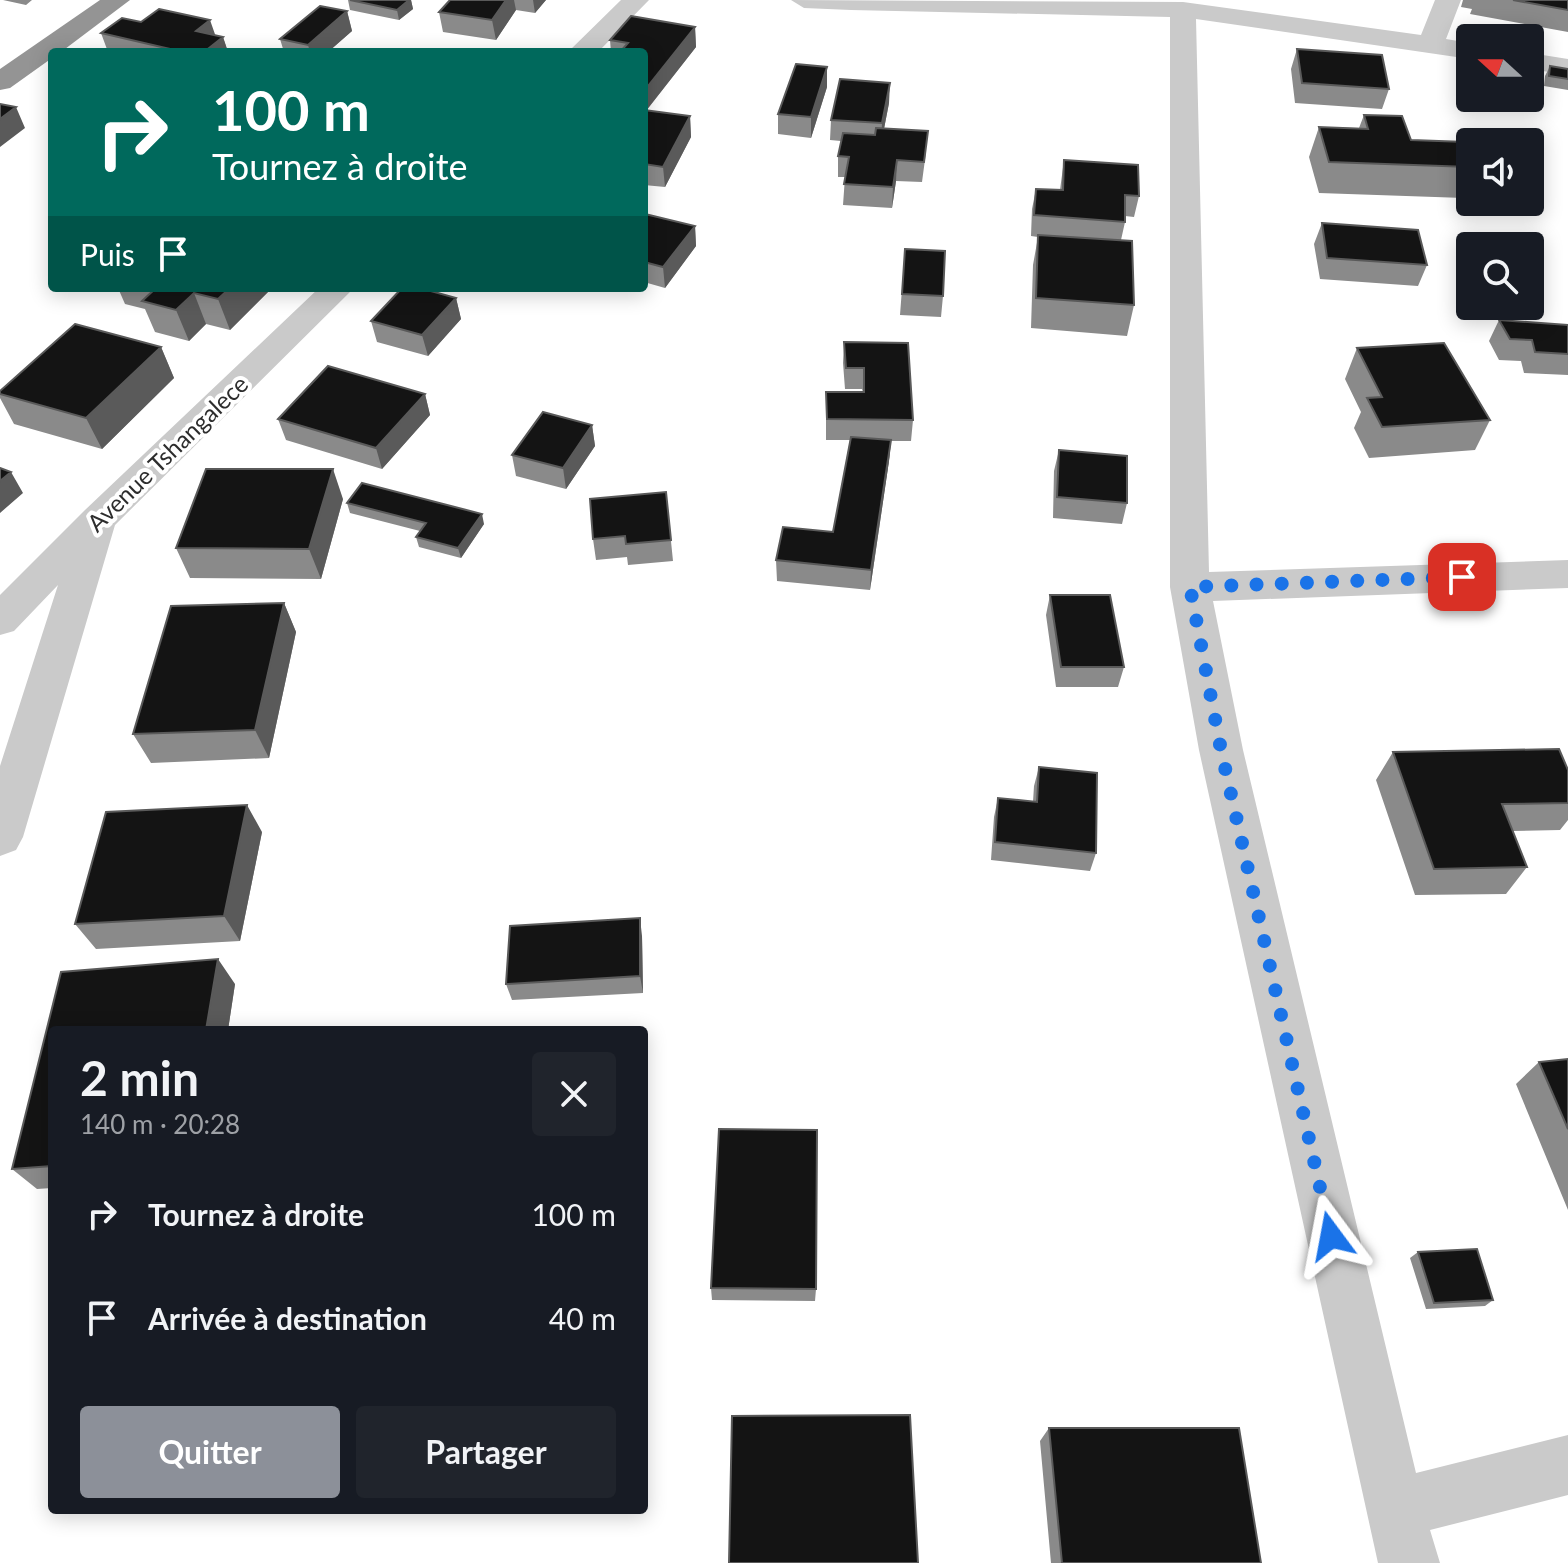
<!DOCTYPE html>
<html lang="fr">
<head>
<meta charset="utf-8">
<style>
  :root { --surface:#171b24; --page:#20242c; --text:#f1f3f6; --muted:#9ea1a6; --accent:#8c9099 }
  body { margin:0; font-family:Lato,sans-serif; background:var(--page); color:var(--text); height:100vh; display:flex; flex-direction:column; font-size:30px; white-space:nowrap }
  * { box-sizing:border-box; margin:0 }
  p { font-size:26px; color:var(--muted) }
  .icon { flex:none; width:44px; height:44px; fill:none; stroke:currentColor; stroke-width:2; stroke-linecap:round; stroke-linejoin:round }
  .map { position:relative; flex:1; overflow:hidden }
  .side { position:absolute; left:48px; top:1026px; width:600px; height:488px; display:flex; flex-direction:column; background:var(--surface); border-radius:8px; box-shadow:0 4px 20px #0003 }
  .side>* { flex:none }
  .hud { position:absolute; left:48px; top:48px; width:600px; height:244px; border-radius:8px; box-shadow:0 4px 20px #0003; background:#00695c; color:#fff; overflow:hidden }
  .needle { width:52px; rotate:291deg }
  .tools { position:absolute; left:1456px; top:24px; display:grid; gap:16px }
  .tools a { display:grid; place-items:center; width:88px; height:88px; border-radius:8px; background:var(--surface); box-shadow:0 4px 20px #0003; font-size:40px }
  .pin { position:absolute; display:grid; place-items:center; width:68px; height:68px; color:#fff; margin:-34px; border-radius:16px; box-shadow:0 4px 12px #0006 }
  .me { position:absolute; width:88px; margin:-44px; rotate:347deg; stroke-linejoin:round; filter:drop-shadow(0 0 6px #0008) }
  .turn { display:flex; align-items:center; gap:28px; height:168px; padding:0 32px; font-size:36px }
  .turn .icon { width:104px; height:104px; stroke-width:2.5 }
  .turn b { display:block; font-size:56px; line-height:68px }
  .then { display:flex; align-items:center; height:76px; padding:0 32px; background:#0003; gap:16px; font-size:30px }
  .round { display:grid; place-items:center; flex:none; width:84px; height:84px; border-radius:8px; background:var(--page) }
  .headline { display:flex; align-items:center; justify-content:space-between; height:136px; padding:0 32px }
  h1 { font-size:48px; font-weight:700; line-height:60px }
  .button { display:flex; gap:16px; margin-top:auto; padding:16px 32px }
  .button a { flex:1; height:92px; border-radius:8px; background:var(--accent); color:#fff; font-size:32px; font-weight:700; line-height:92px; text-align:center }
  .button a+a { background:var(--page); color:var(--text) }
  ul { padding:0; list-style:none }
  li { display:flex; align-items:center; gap:24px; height:104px; padding:0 32px }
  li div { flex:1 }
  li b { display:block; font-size:30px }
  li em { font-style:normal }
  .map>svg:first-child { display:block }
</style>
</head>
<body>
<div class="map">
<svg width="1568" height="1563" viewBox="0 0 1568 1563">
  <rect width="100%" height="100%" fill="#fff"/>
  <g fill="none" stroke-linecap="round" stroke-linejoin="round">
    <!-- minor -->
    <path fill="#cacaca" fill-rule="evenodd" d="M621,0H649L598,52H568Z
      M791,0L1183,2L1421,35L1435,0H1461L1446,39L1470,43V59L1196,19L1209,572L1568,560V588L1213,601L1243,750L1416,1473L1568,1435V1495L1430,1530L1440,1563H1378L1199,750L1170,587V17L851,10L804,8Z
      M1530,53L1568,59V75L1530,69Z
      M319,288H354L115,525L23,837L16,850L0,856V766L58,585L14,631L0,635V595L85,510Z"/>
    <!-- highway -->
    <path fill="#949494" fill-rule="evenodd" d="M100,0H130L61,52H52V58L10,88L0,90V69Z"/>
  </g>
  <!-- wall -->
  <path fill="#8a8a8a" d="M3,0H32L26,5Z
    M348,0H411L413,9L399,20L350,10Z
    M450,0H546L535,13L516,10L496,40L443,32L439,12Z
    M1463,0H1568V32L1470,14L1472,9L1461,7Z
    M347,11L352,31L328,52H284L280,39Z
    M141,22L223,37L228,52H108L101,33Z
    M695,27L696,47L646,111L690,116L691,137L665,187L644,185V52H611L610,40Z
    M1297,49L1389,89L1382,109L1295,103L1291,69Z
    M1550,66L1568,69V90L1544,86L1545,76Z
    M827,67V87L811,138L778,134V114Z
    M889,103L884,129L926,152L922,182L896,181L892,208L843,205L845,177H838V156L841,141L830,140L831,120Z
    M1364,115L1411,140L1470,151V183L1464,198L1319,193L1309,157L1319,127L1359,128Z
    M1064,160L1139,196L1134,217L1125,216V222L1121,240L1134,305L1127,336L1031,328L1033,265L1038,237L1031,236L1032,209L1036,189L1060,190Z
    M644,215L695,226L696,246L665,288L644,282Z
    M1322,223L1427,265L1418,286L1320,279L1314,244Z
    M905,249L943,296L941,317L900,315Z
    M118,288H272L230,330L206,324L189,341L155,332L145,309L125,304Z
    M456,298L461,319L428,356L377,342L371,321Z
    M1499,320L1568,325V375L1524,373L1521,361L1499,360L1489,341Z
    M844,342L913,420L911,441H891L889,461L870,590L777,581L776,560L833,532L850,440H826V392H863L862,389H845L843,363Z
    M161,347L174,378L102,449L14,424L0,398V391Z
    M1357,348L1490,420L1475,450L1369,458L1354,428L1361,412L1345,379Z
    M425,394L430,415L382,469L286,440L278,419Z
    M592,425L595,446L566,489L516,476L512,455Z
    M1059,450L1127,503L1122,524L1053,518L1054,471Z
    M666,492L673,561L628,565L627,557L596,560L593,539Z
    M343,499L321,579L190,578L176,548Z
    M347,503L484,524L461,558L419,547L416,537L420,531L350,513Z
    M1050,595L1124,667L1118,687H1056L1046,615Z
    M284,603L296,632L269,758L151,763L133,734Z
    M1393,752L1568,770V820L1560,830L1512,831L1527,867L1506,894L1415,895L1376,780Z
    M1039,767L1096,853L1090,871L991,860L994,817L998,798L1033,802L1034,786Z
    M262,832L240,941L96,949L75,924Z
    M642,936L643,993L512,1000L506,984Z
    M61,972L235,984L228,1030H52V1188L37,1189L12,1169Z
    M1568,1059V1210L1516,1084L1539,1062Z
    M1418,1252L1493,1300L1485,1306L1426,1309L1410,1258Z
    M711,1288L816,1289L815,1301L712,1300Z
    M1049,1428L1261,1563H1051L1040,1441Z"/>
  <!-- shaded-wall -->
  <path fill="#5a5a5a" d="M409,0H411L413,9L399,20L397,10Z
    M506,0H514L516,10L496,40L492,20Z
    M533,0H546L535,13Z
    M347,11L352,31L328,52H310L308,45Z
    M210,20L217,40L196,31Z
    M695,27L696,47L645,112L644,91Z
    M223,37L228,52H204Z
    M827,67V87L811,138V117Z
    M890,83L889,103L881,144L882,123Z
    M16,107L25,128L0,147V119Z
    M690,116L691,137L665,187L663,167Z
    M897,160L896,181L892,208L893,187Z
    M695,226L696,246L665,288L663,267Z
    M230,288H272L230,330L218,299Z
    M194,293L206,324L189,341L176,310Z
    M456,298L461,319L428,356L422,335Z
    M161,347L174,378L102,449L86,418Z
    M425,394L430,415L382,469L376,448Z
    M592,425L595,446L566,489L563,468Z
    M891,440L889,461L870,590L871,570Z
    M333,469L343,499L321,579L309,549Z
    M11,472L23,493L0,513V481Z
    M482,514L484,524L461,558L458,548Z
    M284,603L296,632L269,758L255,730Z
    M247,805L262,832L240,941L224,916Z
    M640,918L642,936L643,993L640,976Z
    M218,959L235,984L228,1030H206Z"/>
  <!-- building -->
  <path fill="#141414" stroke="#5a5a5a" stroke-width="2" d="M350,0H409L397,10Z
    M450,0H506L492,20L439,12Z
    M1513,0H1568V10Z
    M320,6L347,11L308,45L280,39Z
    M159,9L210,20L196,31L223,37L204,52H183L101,33L122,18L141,22Z
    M631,16L695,27L644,91V52H620L628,43L610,40Z
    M1297,49L1382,55L1389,89L1302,83Z
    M796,64L827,67L811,117L778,114Z
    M1550,66L1568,69V79L1549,76Z
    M840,79L890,83L882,123L831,120Z
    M0,104L16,107L0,119Z
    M644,110L690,116L663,167L644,164Z
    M1364,115L1402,116L1411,140L1466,142L1470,151V167L1329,162L1319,127L1368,129Z
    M876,128L928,131L924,162L897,160L893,187L844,184L849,157L838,156L843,133L875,135Z
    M1064,160L1138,165L1139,196L1125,195V222L1034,215L1036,189L1063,190Z
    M645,214L695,226L663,267L644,262V215Z
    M1322,223L1418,230L1427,265L1327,258Z
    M1038,235L1132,241L1134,305L1036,298Z
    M905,249L945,251L943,296L902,294Z
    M156,288H230L218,299L194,293L176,310L142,301Z
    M402,288H420L456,298L422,335L371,321Z
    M1499,320L1568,325V354L1535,352L1532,340L1510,339Z
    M75,324L161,347L86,418L0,394V391Z
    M844,342L908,343L913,420L827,419L826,392H864V368H846Z
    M1444,343L1490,420L1382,427L1367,398L1382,397L1357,348Z
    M328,366L425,394L376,448L278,419Z
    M543,412L592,425L563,468L512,455Z
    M851,437L891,440L871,570L776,560L783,527L833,532Z
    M1059,450L1127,456V503L1057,497Z
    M0,468L11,472L0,481Z
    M206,469H333L309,549L176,548Z
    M362,483L482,514L458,548L416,537L426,523L347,503Z
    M666,492L671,540L626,544L625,536L593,539L590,499Z
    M1050,595H1110L1124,667H1061Z
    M284,603L255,730L133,734L171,606Z
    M1559,749L1568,770V803L1502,804L1527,867L1434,869L1393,752Z
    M1039,767L1097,773L1096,853L995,842L998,798L1037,802Z
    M247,805L224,916L75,924L106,812Z
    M640,918V976L506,984L510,926Z
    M218,959L206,1030H52V1166L12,1169L61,972Z
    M1568,1059V1129L1539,1062Z
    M719,1129L817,1130L816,1289L711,1288Z
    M1477,1249L1493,1300L1434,1303L1418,1252Z
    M910,1415L918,1563H729L732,1416Z
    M1049,1428H1239L1261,1563H1062Z"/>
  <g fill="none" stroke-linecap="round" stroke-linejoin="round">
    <!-- route -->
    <path stroke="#1a73e8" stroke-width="14" stroke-dasharray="0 25.2" d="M1331,1236L1221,750L1190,587L1462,577"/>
  </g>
  <g text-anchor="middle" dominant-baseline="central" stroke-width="8" stroke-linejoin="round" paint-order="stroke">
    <!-- street labels -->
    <g font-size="24" fill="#2d2d2d" stroke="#fff">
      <text transform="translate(167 453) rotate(-44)">Avenue Tshangalece</text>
    </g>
  </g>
</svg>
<div class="tools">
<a><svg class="needle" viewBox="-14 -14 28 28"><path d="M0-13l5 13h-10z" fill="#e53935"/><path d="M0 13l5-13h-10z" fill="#9ea1a6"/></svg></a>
<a><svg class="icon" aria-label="sound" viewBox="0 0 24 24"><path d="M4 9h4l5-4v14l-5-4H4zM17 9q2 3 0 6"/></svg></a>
<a><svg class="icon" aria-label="search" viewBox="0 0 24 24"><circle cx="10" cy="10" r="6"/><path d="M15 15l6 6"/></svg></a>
</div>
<div class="pin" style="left:1462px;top:577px;background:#d93025"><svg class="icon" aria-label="arrive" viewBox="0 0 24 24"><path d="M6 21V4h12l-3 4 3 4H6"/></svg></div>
<svg class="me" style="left:1331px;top:1236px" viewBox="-20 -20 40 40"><path d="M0-17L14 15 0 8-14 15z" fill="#1a73e8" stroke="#fff" stroke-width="4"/></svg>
<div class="hud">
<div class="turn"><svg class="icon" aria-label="right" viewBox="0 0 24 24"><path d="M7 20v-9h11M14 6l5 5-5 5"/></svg><div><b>100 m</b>Tournez à droite</div></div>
<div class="then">Puis<svg class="icon" aria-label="arrive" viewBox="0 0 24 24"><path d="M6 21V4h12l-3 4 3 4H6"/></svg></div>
</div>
<section class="side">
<div class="headline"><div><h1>2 min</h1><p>140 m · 20:28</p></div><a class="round"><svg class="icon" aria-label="close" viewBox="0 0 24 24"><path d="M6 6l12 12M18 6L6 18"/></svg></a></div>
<ul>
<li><svg class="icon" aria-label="right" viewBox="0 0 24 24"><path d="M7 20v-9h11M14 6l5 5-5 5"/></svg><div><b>Tournez à droite</b></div><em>100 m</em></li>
<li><svg class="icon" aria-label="arrive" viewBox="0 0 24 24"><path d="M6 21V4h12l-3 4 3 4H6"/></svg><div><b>Arrivée à destination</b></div><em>40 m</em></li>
</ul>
<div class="button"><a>Quitter</a><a>Partager</a></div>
</section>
</div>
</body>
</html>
